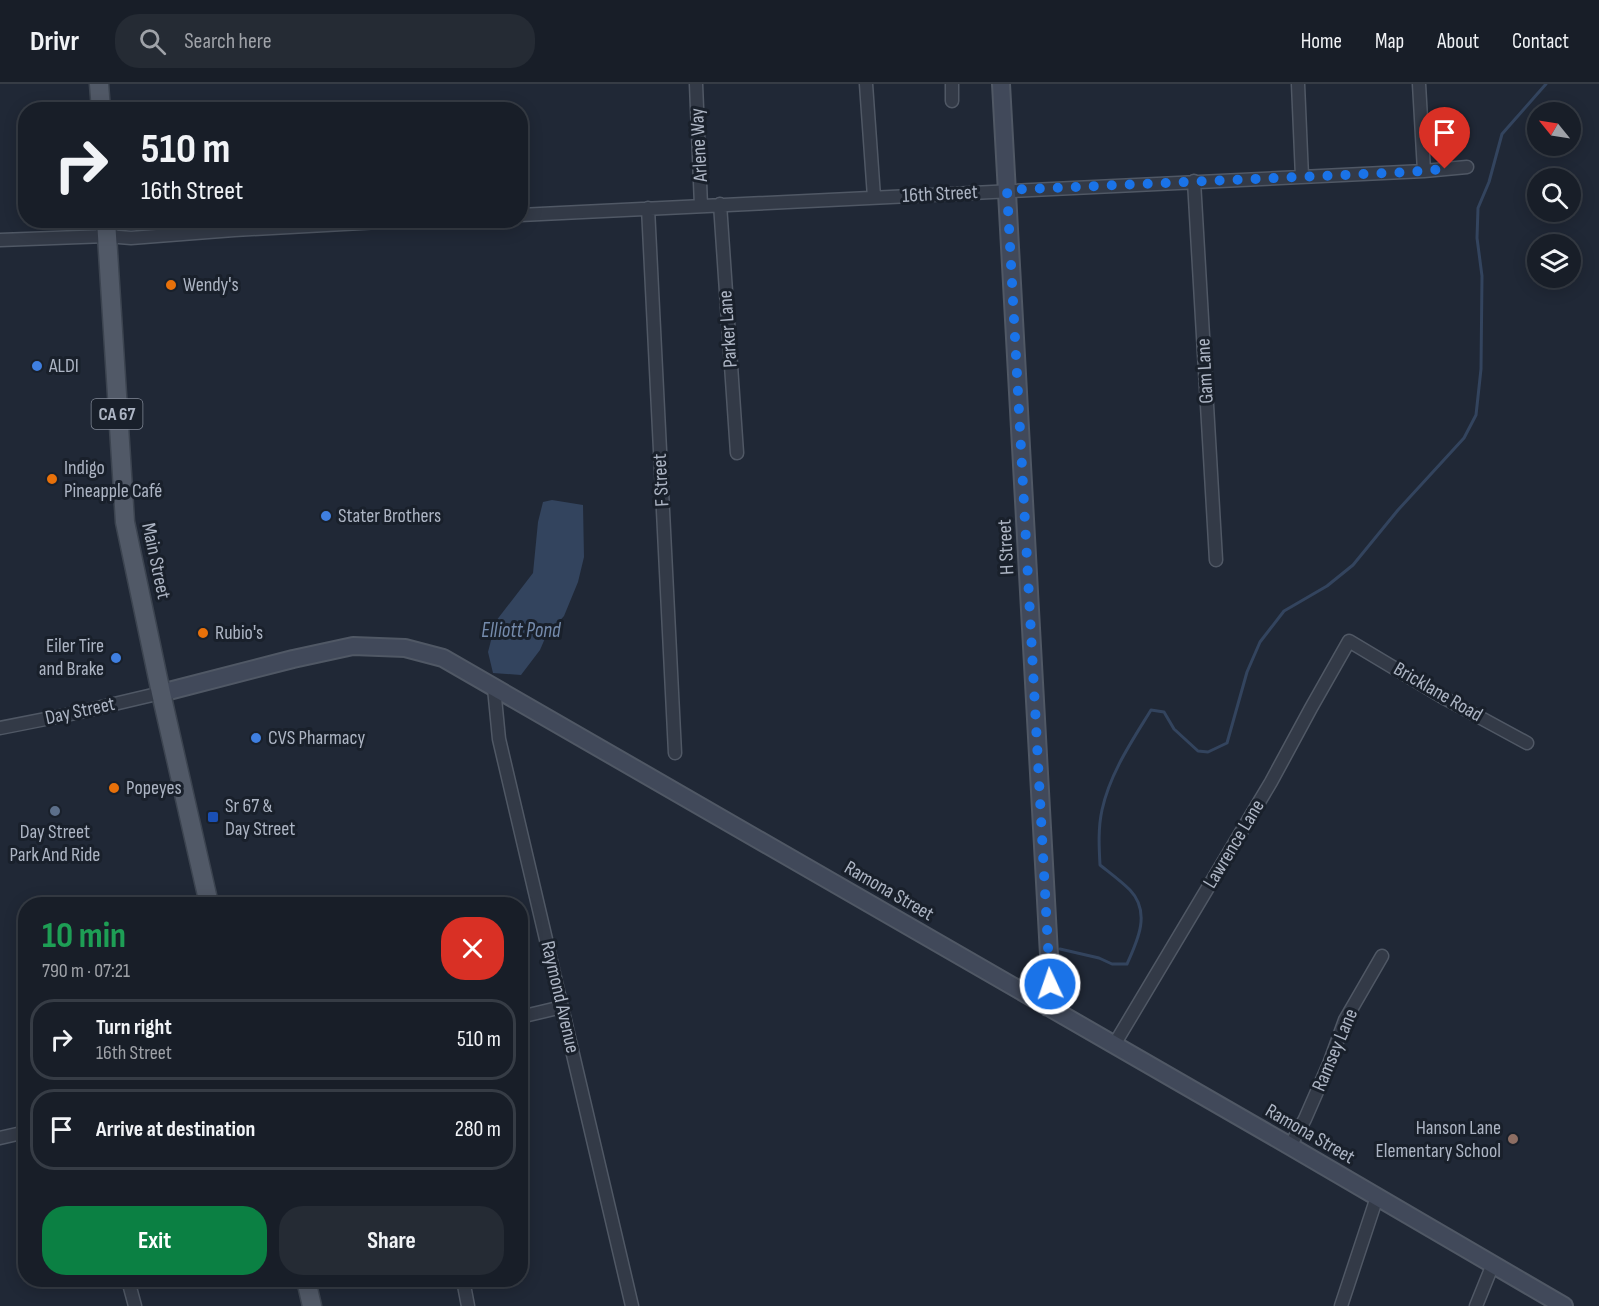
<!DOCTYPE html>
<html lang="en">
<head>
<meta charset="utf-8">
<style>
  :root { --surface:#181e28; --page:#252b34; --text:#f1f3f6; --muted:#9fa2a8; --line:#363c45; --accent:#0b8043 }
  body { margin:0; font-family:"Sofia Sans Condensed",sans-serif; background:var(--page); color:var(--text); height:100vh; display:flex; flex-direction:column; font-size:22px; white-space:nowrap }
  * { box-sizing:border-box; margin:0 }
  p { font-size:20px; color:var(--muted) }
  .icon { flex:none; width:33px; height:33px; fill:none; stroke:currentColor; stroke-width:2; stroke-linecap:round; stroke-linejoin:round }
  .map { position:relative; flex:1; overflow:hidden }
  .sheet { position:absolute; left:18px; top:813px; width:510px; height:390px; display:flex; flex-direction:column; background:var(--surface); border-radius:24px; box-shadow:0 3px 15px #0003,0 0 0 2px var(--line) }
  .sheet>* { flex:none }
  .guide { position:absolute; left:18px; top:18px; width:510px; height:126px; border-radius:24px; box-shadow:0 3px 15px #0003,0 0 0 2px var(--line); background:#181e28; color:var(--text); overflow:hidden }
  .needle { width:39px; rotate:300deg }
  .tools { position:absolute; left:1527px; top:18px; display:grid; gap:12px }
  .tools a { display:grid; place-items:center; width:54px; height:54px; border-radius:50%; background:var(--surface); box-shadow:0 3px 15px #0003,0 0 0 2px var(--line); font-size:30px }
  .pin { position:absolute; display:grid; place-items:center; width:51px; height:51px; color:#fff; margin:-62px -26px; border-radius:50% 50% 50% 0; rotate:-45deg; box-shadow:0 0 6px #0007 }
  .pin .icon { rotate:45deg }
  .me { position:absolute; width:66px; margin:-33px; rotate:357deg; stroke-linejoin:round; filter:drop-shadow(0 0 4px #0008) }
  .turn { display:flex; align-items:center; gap:21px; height:126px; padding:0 24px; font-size:27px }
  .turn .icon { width:78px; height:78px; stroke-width:2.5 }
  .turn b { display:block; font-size:42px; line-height:51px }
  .round { display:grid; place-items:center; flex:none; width:63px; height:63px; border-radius:24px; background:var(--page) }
  .headline { display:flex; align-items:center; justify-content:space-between; height:102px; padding:0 24px }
  h1 { font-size:36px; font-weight:700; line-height:45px; color:#1e9e55 }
  .button { display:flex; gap:12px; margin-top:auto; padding:12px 24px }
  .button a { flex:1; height:69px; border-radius:24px; background:var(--accent); color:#fff; font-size:24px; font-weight:700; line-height:69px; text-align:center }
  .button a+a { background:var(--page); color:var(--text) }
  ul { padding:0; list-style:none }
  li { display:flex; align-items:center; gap:18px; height:81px; margin:0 12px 9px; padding:0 12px; border:3px solid var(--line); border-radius:24px }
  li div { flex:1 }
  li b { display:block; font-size:22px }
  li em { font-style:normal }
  header { display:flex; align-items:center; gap:36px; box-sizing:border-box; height:84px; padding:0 30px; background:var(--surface); border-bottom:2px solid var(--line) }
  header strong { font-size:28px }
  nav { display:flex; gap:33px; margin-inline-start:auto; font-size:21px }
  .search { width:420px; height:54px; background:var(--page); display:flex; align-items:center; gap:15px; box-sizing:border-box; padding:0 21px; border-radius:24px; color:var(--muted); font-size:22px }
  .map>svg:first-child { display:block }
</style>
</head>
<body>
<header>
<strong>Drivr</strong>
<div class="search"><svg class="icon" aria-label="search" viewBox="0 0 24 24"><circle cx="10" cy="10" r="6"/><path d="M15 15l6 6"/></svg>Search here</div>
<nav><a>Home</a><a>Map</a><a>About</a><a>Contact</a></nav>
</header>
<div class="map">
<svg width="1599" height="1222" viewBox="0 0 1599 1222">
  <rect width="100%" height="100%" fill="#202836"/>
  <!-- water -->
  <path fill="#33445e" d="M552,416L583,421L584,473L578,498L564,532L546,552L540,566L521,591L493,589L488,568L496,537L533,489L538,438L543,418Z"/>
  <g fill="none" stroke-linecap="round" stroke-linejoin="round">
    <!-- stream -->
    <path stroke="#33445e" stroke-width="3" d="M1060,865L1099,874L1112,880H1127C1138,856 1151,828 1130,806C1121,797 1110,789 1100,781C1099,763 1098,744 1102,726C1110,689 1132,657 1151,626L1164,628L1174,645L1198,667L1208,668L1227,659L1247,588L1260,558L1284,527L1327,502L1353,481L1398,426L1464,354L1476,331L1481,285L1482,192L1477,154L1478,124L1489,98L1502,50L1546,0"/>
    <defs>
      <path id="street" d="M696,0L701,122
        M866,0L874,113
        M952,0V17
        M1298,0L1302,93
        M1419,0L1424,87
        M1194,97L1216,476
        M720,120L737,369
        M648,124L675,669
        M520,131L1424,87L1467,83
        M0,156L107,152L131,154L234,146L416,136
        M494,604L499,655L632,1222
        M0,644L76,629L161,609
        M520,933L562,923
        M1114,961L1271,698L1311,624L1349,557L1446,615L1527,659
        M0,1054L26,1048
        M1290,1062L1305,1035L1329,980L1345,936L1382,872
        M128,1196L135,1222
        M463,1196L468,1222
        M1341,1222L1377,1113
        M1476,1222L1493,1180"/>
      <path id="secondary" d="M1001,0L1051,907L1048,923
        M161,609L293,575L353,562L405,564L443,574L1290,1062L1564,1222"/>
      <path id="primary" d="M99,0L101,26
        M106,136L125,438L161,609L209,820
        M306,1196L312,1222"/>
    </defs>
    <!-- street casing -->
    <use href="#street" stroke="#505865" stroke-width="15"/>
    <!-- secondary casing -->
    <use href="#secondary" stroke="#505865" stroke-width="20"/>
    <!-- primary casing -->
    <use href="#primary" stroke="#3c4450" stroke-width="21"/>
    <!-- street -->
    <use href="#street" stroke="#333a47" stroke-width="12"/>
    <!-- secondary -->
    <use href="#secondary" stroke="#41495a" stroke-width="16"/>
    <!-- primary -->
    <use href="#primary" stroke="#515967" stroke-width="18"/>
  </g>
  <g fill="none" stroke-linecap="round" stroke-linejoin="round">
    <!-- route -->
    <path stroke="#1a73e8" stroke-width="10" stroke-dasharray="0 18" d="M1050,900L1007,106L1410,88L1445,85"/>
  </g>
  <!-- markers -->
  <g fill="#e8710a" stroke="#19202b" stroke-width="2">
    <circle cx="171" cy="201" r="6"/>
    <circle cx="52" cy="395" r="6"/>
    <circle cx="203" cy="549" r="6"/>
    <circle cx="114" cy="704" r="6"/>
  </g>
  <g fill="#3f7fe0" stroke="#19202b" stroke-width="2">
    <circle cx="37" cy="282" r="6"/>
    <circle cx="326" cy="432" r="6"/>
    <circle cx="116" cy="574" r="6"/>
    <circle cx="256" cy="654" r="6"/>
  </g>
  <circle fill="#5c6f8a" stroke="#19202b" stroke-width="2" cx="55" cy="727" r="6"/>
  <rect fill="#1a4fb4" stroke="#19202b" stroke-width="2" x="207" y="727" width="12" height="12" rx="3"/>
  <circle fill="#8d6e63" stroke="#19202b" stroke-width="2" cx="1513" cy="1055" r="6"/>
  <g text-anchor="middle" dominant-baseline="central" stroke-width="6" stroke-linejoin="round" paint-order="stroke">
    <!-- shield labels -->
    <rect fill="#19202b" stroke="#818896" stroke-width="1.5" x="91.5" y="315" width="51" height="30" rx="4.5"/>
    <g font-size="18" font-weight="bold" fill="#adb5c4">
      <text x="117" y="330">CA 67</text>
    </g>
    <!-- street labels -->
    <g font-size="20" fill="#adb5c4" stroke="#19202b">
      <text transform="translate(699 61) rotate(-93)">Arlene Way</text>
      <text transform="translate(940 110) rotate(-3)">16th Street</text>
      <text transform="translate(728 245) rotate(-94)">Parker Lane</text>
      <text transform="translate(1205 287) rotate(-93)">Gam Lane</text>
      <text transform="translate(661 396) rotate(-93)">F Street</text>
      <text transform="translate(1006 463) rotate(-93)">H Street</text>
      <text transform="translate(156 477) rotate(78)">Main Street</text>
      <text transform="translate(1438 608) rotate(30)">Bricklane Road</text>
      <text transform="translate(80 627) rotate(-12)">Day Street</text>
      <text transform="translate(1234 760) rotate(-59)">Lawrence Lane</text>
      <text transform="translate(889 807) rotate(30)">Ramona Street</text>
      <text transform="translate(560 913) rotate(77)">Raymond Avenue</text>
      <text transform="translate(1335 966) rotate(-67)">Ramsey Lane</text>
      <text transform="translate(1310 1050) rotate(30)">Ramona Street</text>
    </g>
    <!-- poi labels -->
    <g font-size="20" fill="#adb5c4" stroke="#19202b" text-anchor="start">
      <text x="183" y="201">Wendy's</text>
      <text x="49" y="282">ALDI</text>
      <text x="64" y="384">Indigo<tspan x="64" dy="23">Pineapple Café</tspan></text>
      <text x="338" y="432">Stater Brothers</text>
      <text x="215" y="549">Rubio's</text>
      <text x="104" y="562" text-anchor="end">Eiler Tire<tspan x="104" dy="23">and Brake</tspan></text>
      <text x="268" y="654">CVS Pharmacy</text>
      <text x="126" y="704">Popeyes</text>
      <text x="225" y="722">Sr 67 &amp;<tspan x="225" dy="23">Day Street</tspan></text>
      <text x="55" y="748" text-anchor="middle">Day Street<tspan x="55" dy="23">Park And Ride</tspan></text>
      <text x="1501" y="1044" text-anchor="end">Hanson Lane<tspan x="1501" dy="23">Elementary School</tspan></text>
    </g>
    <!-- water labels -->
    <g font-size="21" font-style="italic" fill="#758bac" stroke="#19202b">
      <text x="521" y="546">Elliott Pond</text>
    </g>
  </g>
</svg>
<div class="tools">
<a><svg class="needle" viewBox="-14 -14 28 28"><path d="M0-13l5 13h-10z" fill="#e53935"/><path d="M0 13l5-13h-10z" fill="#9fa2a8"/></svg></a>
<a><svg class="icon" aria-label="search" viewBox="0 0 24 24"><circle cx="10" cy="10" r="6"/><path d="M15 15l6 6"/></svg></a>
<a><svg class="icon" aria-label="layers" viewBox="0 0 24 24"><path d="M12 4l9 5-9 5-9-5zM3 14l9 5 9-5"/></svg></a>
</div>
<div class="pin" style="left:1445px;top:85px;background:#d93025"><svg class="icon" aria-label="arrive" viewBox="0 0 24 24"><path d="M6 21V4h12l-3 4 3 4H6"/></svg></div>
<svg class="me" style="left:1050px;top:900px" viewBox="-20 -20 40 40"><circle r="17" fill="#1a73e8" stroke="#fff" stroke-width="3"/><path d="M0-11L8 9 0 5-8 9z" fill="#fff"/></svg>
<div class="guide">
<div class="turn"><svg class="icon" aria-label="right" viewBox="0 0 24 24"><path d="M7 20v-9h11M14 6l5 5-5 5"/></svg><div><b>510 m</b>16th Street</div></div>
</div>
<section class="sheet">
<div class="headline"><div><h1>10 min</h1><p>790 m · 07:21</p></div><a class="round" style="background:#d93025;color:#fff"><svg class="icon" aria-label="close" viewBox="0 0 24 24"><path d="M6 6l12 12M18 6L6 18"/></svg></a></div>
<ul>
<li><svg class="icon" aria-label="right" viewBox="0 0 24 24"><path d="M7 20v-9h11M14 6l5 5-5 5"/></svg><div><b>Turn right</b><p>16th Street</p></div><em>510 m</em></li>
<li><svg class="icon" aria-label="arrive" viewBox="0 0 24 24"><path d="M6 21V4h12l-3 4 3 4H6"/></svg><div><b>Arrive at destination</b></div><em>280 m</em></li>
</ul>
<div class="button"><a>Exit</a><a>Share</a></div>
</section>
</div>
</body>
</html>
